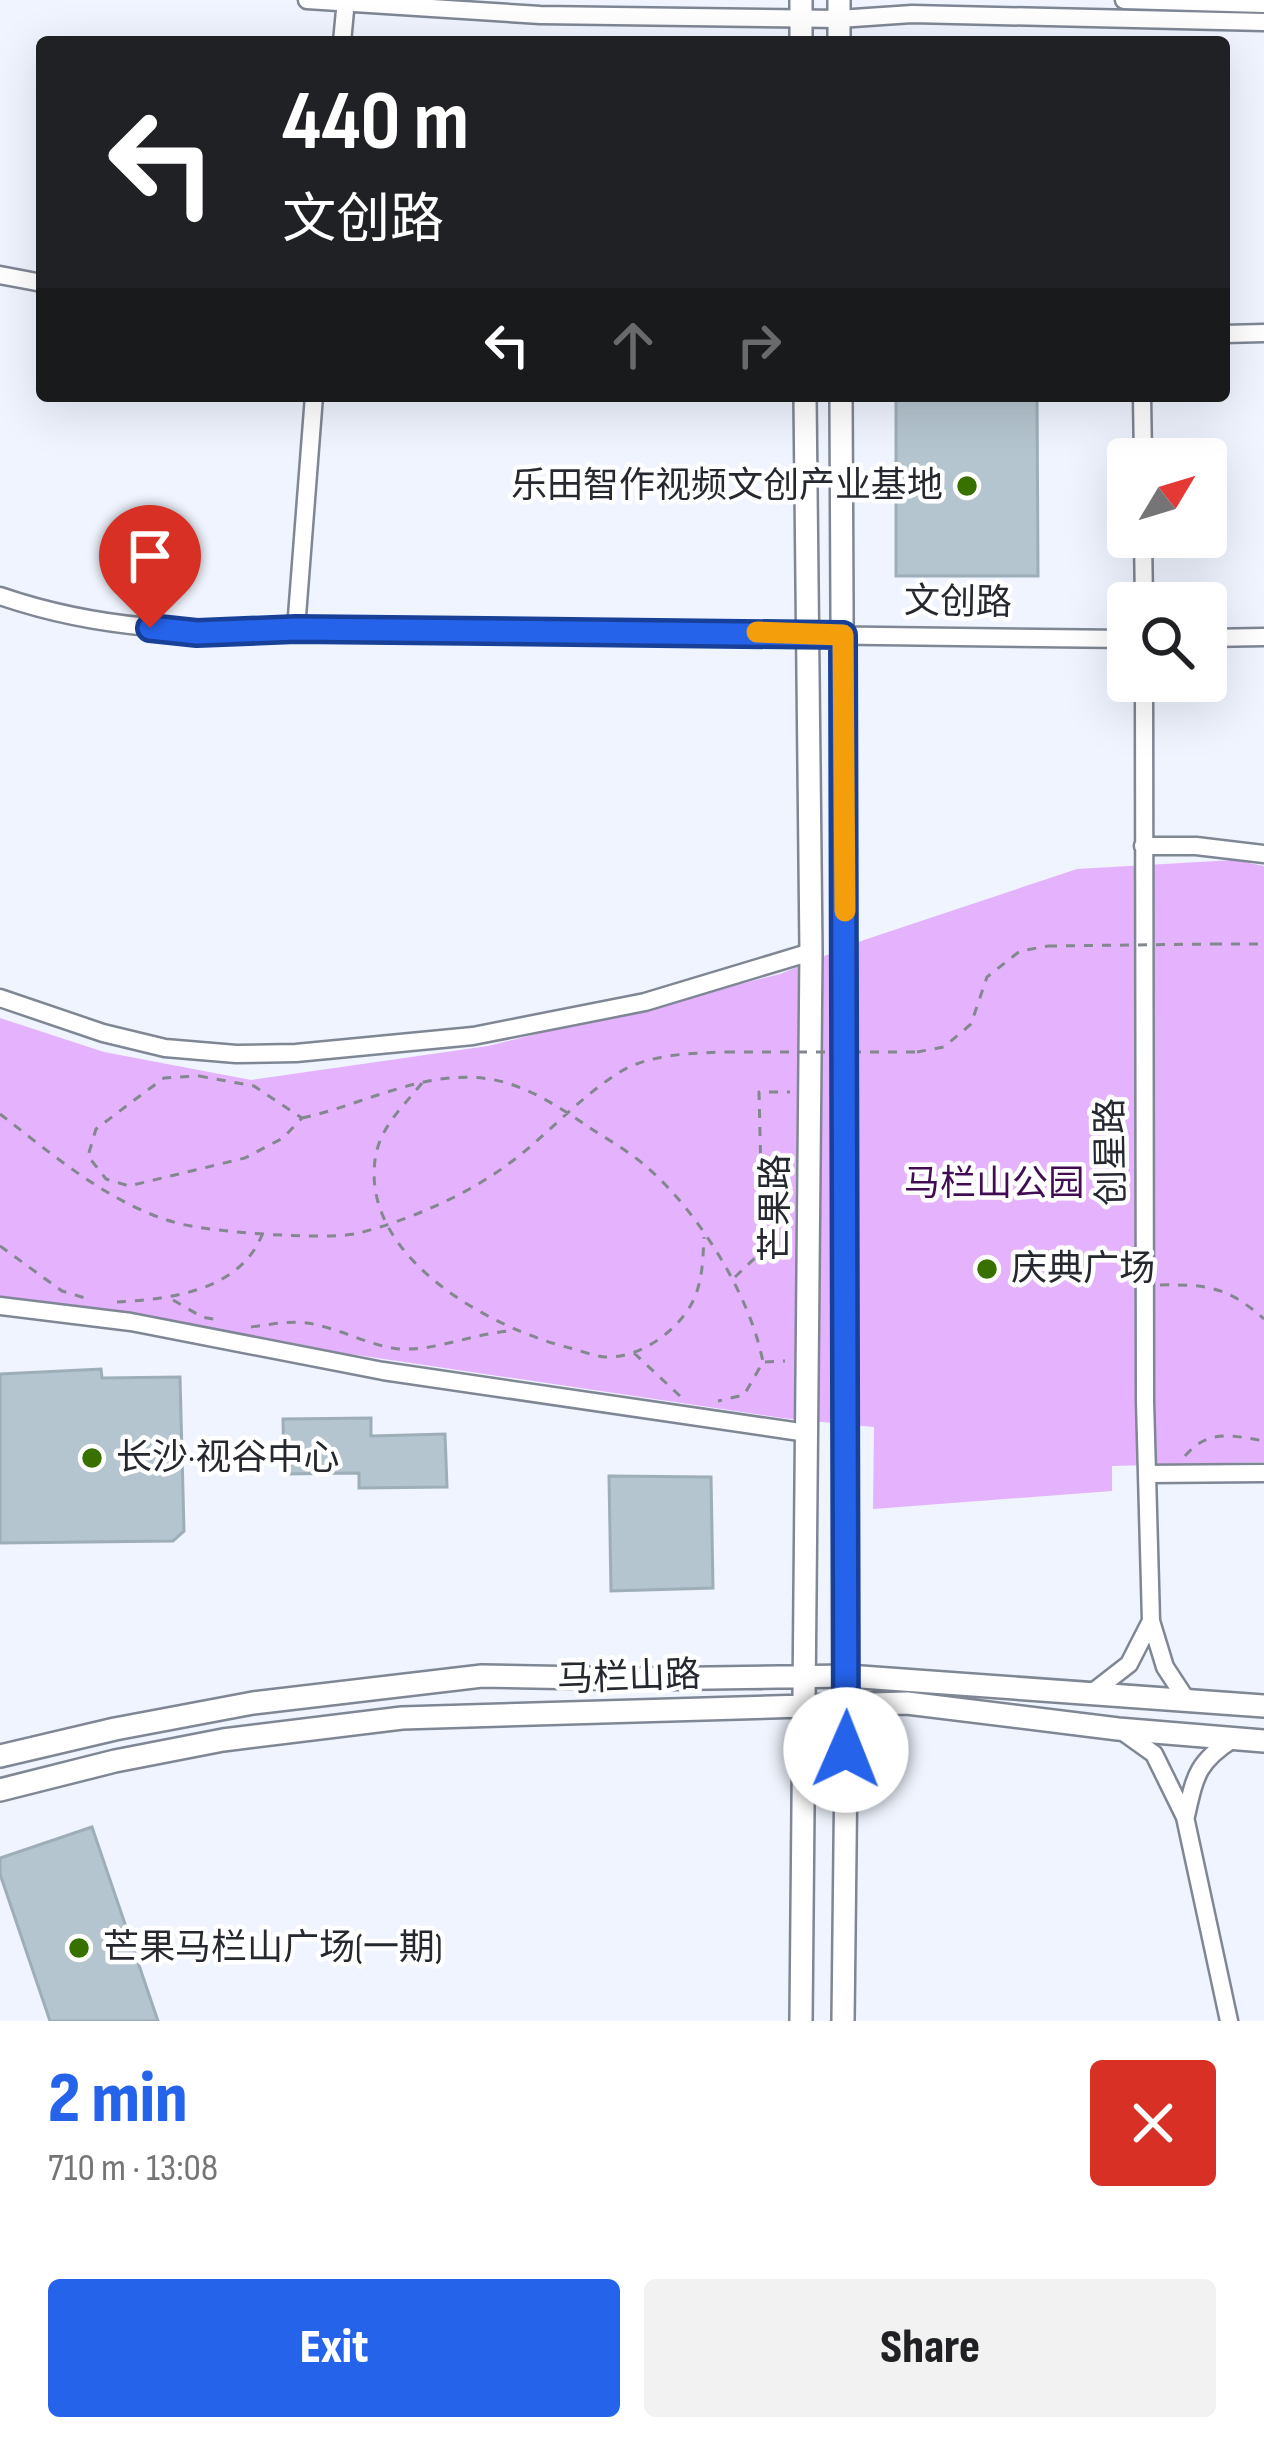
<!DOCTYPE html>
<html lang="en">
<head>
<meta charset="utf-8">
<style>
  :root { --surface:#fff; --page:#f2f2f2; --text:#202124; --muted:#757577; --accent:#2563eb }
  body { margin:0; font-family:"Sofia Sans Condensed","Noto Sans SC",sans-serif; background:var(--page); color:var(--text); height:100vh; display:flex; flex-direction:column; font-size:45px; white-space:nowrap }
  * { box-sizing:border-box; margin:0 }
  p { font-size:39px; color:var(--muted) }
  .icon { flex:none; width:66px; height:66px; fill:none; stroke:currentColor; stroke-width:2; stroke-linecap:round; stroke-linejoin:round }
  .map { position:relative; height:2021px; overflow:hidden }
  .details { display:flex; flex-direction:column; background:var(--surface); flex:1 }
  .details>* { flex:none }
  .hud { position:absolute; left:36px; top:36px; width:1194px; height:366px; border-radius:12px; box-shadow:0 12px 48px #0002; background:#202124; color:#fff; overflow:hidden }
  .needle { width:78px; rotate:52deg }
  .buttons { position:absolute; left:1107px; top:438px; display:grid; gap:24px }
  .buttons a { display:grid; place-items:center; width:120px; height:120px; border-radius:12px; background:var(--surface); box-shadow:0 12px 48px #0002; font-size:60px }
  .pin { position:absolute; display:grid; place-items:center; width:102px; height:102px; color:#fff; margin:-123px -51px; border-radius:50% 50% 50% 0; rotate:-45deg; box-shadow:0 0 12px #0007 }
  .pin .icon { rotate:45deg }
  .me { position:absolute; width:132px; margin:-66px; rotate:1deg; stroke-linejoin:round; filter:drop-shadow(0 0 9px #0008) }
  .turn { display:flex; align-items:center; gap:42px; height:252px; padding:0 48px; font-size:54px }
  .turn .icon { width:156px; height:156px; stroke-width:2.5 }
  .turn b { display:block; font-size:84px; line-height:102px }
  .lanes { display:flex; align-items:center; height:114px; padding:0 48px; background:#0003; justify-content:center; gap:60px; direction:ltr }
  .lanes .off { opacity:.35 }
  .round { display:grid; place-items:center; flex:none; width:126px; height:126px; border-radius:12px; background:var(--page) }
  .summary { display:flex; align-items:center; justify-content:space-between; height:204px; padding:0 48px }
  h1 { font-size:72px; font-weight:800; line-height:90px; color:var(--accent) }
  .action { display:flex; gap:24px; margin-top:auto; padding:24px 48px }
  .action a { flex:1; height:138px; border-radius:12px; background:var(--accent); color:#fff; font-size:48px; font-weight:800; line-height:138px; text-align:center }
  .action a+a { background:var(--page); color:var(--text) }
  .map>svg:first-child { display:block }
</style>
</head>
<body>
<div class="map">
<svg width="1264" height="2021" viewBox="0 0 1264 2021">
  <rect width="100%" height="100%" fill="#eff4fe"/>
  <!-- green -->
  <path fill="#e5b2fd" d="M1234,860L1264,866V1462L1112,1466V1491L873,1509L874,1427L782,1418L0,1302V1018L104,1052L251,1080L488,1046L780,974L864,940L1077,869Z"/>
  <!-- building -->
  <path fill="#b5c5cf" stroke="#9eaeb8" stroke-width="3" d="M896,396H1037L1038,576H896Z
    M101,1369L102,1378L180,1377L184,1531L173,1541L0,1543V1374Z
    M371,1418V1436L445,1434L447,1487L359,1488V1473L284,1474L283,1419Z
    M609,1476L711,1477L713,1588L611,1591Z
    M92,1827L158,2021H50L0,1874V1858Z"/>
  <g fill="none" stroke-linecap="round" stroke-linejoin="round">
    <defs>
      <path id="minor" d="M307,0L540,15L839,19L912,14L1264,22
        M1124,0L1264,4
        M342,42L346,0
        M0,275L42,283
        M1224,334L1264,333
        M1142,396L1143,459
        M1143,537L1144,603
        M0,596C99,630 193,633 296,629L1128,639
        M296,629L314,396
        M1206,638L1264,637
        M1143,846H1196L1264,854
        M0,998L103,1033L165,1048L236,1054L296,1053L473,1036L645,1002L811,952
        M0,1306L131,1322L383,1371L807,1433
        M1147,1474L1264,1473
        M1151,1621L1165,1667L1186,1699
        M1093,1692L1129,1664L1151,1621L1145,1401L1144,681
        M1119,1729L1154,1754L1185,1817L1229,2021
        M1186,1816C1195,1776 1197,1762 1233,1739"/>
      <path id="major" d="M801,0V42
        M839,0V42
        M841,396L847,1676L843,2021
        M0,1756L115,1729L253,1703L482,1676L638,1679L847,1676L1264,1706
        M0,1790L115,1761L223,1740L402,1718L907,1703L1118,1729L1264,1741
        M801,2021L811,952L805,396"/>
    </defs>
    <!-- minor casing -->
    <use href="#minor" stroke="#7f8694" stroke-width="21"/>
    <!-- major casing -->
    <use href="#major" stroke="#7f8694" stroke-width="26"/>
    <!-- path -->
    <path stroke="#83878e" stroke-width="3" stroke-dasharray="9 9" stroke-linecap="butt" d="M1213,944H1264
      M917,1052L944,1047L971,1024L987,977L1020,951L1048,946
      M199,1076L254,1086L302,1118L283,1138L245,1158L129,1186L106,1179L88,1156L96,1129L137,1098L164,1078Z
      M422,1083C402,1108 379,1128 375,1160C362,1258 490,1328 570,1348C581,1351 594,1356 605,1357C642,1359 686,1326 697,1291C703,1274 703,1254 704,1237
      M0,1114C53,1155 111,1205 177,1223C208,1232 330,1241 359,1233C409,1220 465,1196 507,1165C546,1137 579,1097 620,1072C649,1054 693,1053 726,1052
      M302,1118C363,1105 424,1069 489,1079C524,1084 558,1106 587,1126C607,1139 630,1152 648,1168C699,1213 750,1295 763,1362L744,1395L718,1401
      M788,1194L761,1175L759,1092H790
      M0,1246L62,1291L85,1298
      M735,1277L759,1254L772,1184
      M1160,1285C1207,1284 1228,1287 1264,1319
      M173,1300L202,1317L219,1320
      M117,1302C171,1299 239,1291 262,1235
      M251,1327C274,1324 295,1319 317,1325C345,1331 371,1346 399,1349C437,1351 474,1333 511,1331
      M634,1353L680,1396
      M765,1362L785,1361
      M1185,1456C1208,1429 1231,1435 1264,1441"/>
    <!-- minor -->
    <use href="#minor" stroke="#fff" stroke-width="16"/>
    <!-- major -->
    <use href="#major" stroke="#fff" stroke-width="21"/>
    <!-- path-bridge -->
    <path stroke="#83878e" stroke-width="3" stroke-dasharray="9 9" stroke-linecap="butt" d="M1048,946L1213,944
      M726,1052H917"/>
  </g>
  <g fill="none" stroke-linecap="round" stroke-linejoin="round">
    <defs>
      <path id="route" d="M150,628L197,633L296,629L843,635L846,1750"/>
    </defs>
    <!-- route casing -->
    <use href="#route" stroke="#184099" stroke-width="30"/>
    <!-- route -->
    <use href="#route" stroke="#2563eb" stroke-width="21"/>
    <!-- slow -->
    <path stroke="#f59e0b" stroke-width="21" d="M757,632L843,635L845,911"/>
  </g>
  <!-- markers -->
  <g fill="#397100" stroke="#fff" stroke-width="4.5">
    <circle cx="967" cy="486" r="12"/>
    <circle cx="987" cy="1269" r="12"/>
    <circle cx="92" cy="1458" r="12"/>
    <circle cx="79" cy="1948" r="12"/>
  </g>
  <g text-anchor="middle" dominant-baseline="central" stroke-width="9" stroke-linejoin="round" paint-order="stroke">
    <!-- poi labels -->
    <g font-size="36" fill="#25282e" stroke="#fff" text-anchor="start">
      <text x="943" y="486" text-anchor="end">乐田智作视频文创产业基地</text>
      <text x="1011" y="1269">庆典广场</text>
      <text x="116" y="1458">长沙·视谷中心</text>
      <text x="103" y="1948">芒果马栏山广场(一期)</text>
    </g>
    <!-- street labels -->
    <g font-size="36" fill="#25282e" stroke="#fff">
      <text transform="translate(958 603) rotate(1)">文创路</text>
      <text transform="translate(1112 1152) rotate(-91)">创星路</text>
      <text transform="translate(776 1208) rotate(-90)">芒果路</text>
      <text transform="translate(629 1678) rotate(-2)">马栏山路</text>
    </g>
    <!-- park labels -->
    <g font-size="36" fill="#410c54" stroke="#fff">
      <text x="994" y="1184">马栏山公园</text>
    </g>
  </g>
</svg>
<div class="buttons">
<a><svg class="needle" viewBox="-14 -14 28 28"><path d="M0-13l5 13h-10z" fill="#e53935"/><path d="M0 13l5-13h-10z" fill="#757577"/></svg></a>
<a><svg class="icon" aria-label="search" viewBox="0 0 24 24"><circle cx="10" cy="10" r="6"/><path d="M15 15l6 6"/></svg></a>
</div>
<div class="pin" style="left:150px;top:628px;background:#d93025"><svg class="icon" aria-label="arrive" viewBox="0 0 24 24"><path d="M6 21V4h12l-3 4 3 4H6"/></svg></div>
<svg class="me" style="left:846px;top:1750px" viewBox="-20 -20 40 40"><circle r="19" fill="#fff"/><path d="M0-13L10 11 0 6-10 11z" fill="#2563eb"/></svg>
<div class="hud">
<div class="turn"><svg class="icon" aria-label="left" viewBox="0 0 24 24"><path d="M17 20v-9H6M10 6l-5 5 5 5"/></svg><div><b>440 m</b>文创路</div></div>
<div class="lanes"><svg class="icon" aria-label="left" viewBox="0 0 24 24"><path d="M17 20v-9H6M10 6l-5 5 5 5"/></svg><svg class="icon off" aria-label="ahead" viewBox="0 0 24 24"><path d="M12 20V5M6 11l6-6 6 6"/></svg><svg class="icon off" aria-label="right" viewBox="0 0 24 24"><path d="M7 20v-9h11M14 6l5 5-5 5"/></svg></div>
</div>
</div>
<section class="details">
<div class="summary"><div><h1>2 min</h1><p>710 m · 13:08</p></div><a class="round" style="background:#d93025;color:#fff"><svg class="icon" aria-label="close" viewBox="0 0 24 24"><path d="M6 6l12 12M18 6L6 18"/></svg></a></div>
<div class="action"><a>Exit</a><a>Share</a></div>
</section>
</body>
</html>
